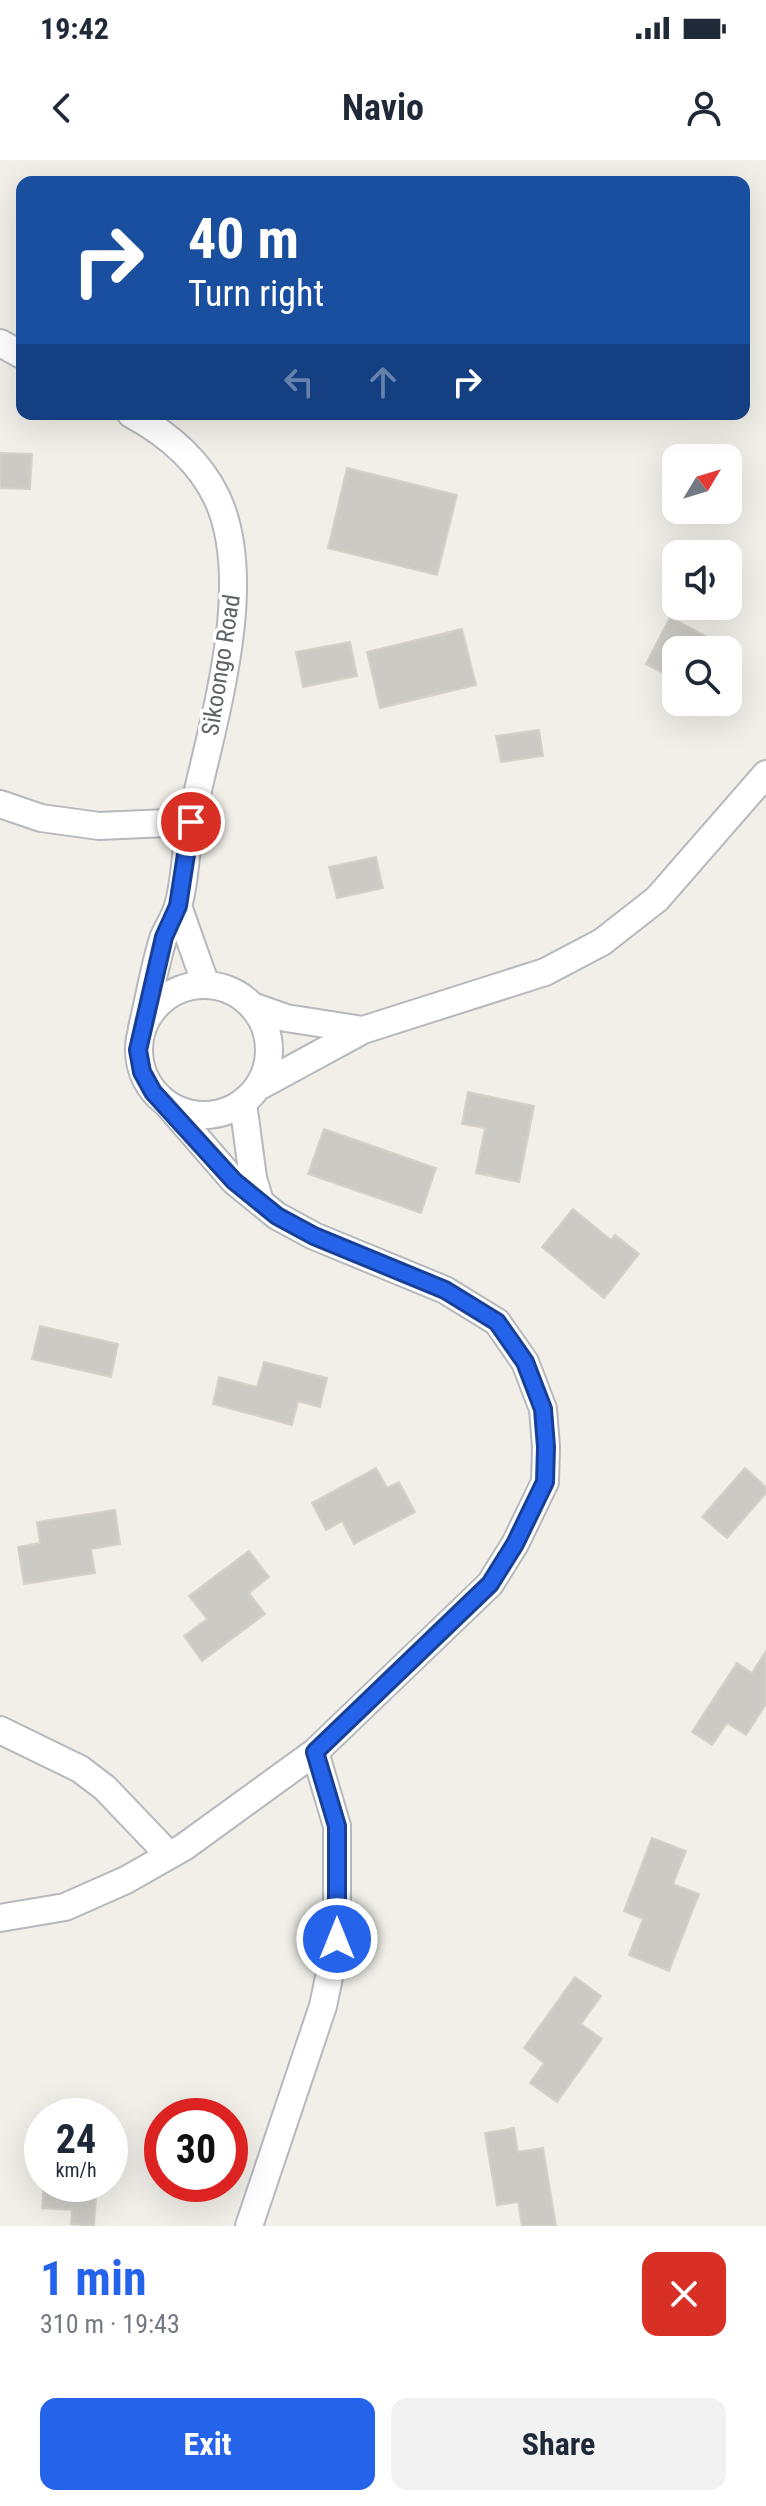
<!DOCTYPE html>
<html lang="en">
<head>
<meta charset="utf-8">
<style>
  :root { --surface:#fff; --page:#f2f2f3; --text:#1f2937; --muted:#747a83; --accent:#2563eb }
  body { margin:0; font-family:"Roboto Condensed",sans-serif; background:var(--page); color:var(--text); height:100vh; display:flex; flex-direction:column; font-size:30px; white-space:nowrap }
  * { box-sizing:border-box; margin:0 }
  p { font-size:26px; color:var(--muted) }
  .icon { flex:none; width:44px; height:44px; fill:none; stroke:currentColor; stroke-width:2; stroke-linecap:round; stroke-linejoin:round }
  .map { position:relative; height:2066px; overflow:hidden }
  .sheet { display:flex; flex-direction:column; background:var(--surface); flex:1 }
  .sheet>* { flex:none }
  .banner { position:absolute; left:16px; top:16px; width:734px; height:244px; border-radius:16px; box-shadow:0 8px 32px #0002; background:#1a4fa0; color:#fff; overflow:hidden }
  .needle { width:52px; rotate:52deg }
  .controls { position:absolute; left:662px; top:284px; display:grid; gap:16px }
  .controls a { display:grid; place-items:center; width:80px; height:80px; border-radius:16px; background:var(--surface); box-shadow:0 8px 32px #0002; font-size:40px }
  .speed { position:absolute; left:24px; top:1938px; display:flex; gap:16px; font-size:40px; font-weight:700; text-align:center }
  .speed>* { display:grid; place-content:center; width:104px; height:104px; border-radius:50%; background:var(--surface); box-shadow:0 8px 32px #0002; line-height:1 }
  .speed small { font-size:20px; font-weight:400 }
  .speed .limit { border:12px solid #d22; background:#fff; color:#111 }
  .pin { position:absolute; display:grid; place-items:center; width:68px; height:68px; color:#fff; margin:-34px; border:4px solid #fff; border-radius:50%; box-shadow:0 2px 8px #0007 }
  .me { position:absolute; width:88px; margin:-44px; rotate:0deg; stroke-linejoin:round; filter:drop-shadow(0 0 6px #0008) }
  .turn { display:flex; align-items:center; gap:28px; height:168px; padding:0 40px; font-size:36px }
  .turn .icon { width:104px; height:104px; stroke-width:2.5 }
  .turn b { display:block; font-size:56px; line-height:68px }
  .lanes { display:flex; align-items:center; height:76px; padding:0 40px; background:#0003; justify-content:center; gap:40px; direction:ltr }
  .lanes .off { opacity:.35 }
  .round { display:grid; place-items:center; flex:none; width:84px; height:84px; border-radius:16px; background:var(--page) }
  .summary { display:flex; align-items:center; justify-content:space-between; height:136px; padding:0 40px }
  h1 { font-size:48px; font-weight:700; line-height:60px; color:var(--accent) }
  .action { display:flex; gap:16px; margin-top:auto; padding:16px 40px }
  .action a { flex:1; height:92px; border-radius:16px; background:var(--accent); color:#fff; font-size:32px; font-weight:700; line-height:92px; text-align:center }
  .action a+a { background:var(--page); color:var(--text) }
  .status { display:flex; justify-content:space-between; align-items:center; height:56px; padding:0 40px; background:var(--surface); direction:ltr }
  .status svg { height:22px; fill:currentColor }
  header { display:flex; justify-content:space-between; align-items:center; height:104px; padding:0 40px; background:var(--surface); font-size:36px; font-weight:700 }
  .map>svg:first-child { display:block }
</style>
</head>
<body>
<div class="status"><b>19:42</b><svg viewBox="0 0 49 12"><path d="M0 12V9h3v3zM5 12V6h3v6zM10 12V3h3v9zM15 12V0h3v12zM26 1h20v11H26zM47 4h2v5h-2z"/></svg></div>
<header><svg class="icon" aria-label="back" viewBox="0 0 24 24"><path d="M15 5l-7 7 7 7"/></svg>Navio<svg class="icon" aria-label="person" viewBox="0 0 24 24"><circle cx="12" cy="8" r="4"/><path d="M4 21q1-7 8-7t8 7"/></svg></header>
<div class="map">
<svg width="766" height="2066" viewBox="0 0 766 2066">
  <rect width="100%" height="100%" fill="#f1efe8"/>
  <!-- building -->
  <path fill="#cccac5" stroke="#d6d1c6" stroke-width="2" d="M0,293L32,294L30,329L0,328Z
    M347,308L457,335L437,415L328,388Z
    M670,457L705,476L698,490H676V520L646,504Z
    M462,469L476,525L380,548L367,492Z
    M350,482L357,516L303,527L296,492Z
    M539,570L543,596L501,602L496,576Z
    M376,697L383,728L337,738L329,707Z
    M468,932L534,946L519,1022L476,1013L485,968L462,964Z
    M324,969L436,1008L421,1053L308,1014Z
    M573,1049L611,1080L615,1075L639,1094L604,1138L542,1087Z
    M40,1166L118,1184L111,1217L32,1199Z
    M264,1202L327,1218L320,1247L298,1241L292,1265L213,1244L219,1217L257,1227Z
    M376,1308L387,1328L399,1322L415,1352L354,1384L342,1361L326,1370L312,1343Z
    M745,1308L766,1327V1333L727,1378L702,1357Z
    M115,1350L120,1384L91,1389L95,1413L24,1424L18,1387L40,1383L37,1362Z
    M249,1391L269,1417L249,1433L265,1454L202,1501L184,1476L207,1459L189,1436Z
    M766,1491V1544L746,1575L727,1563L712,1585L692,1572L737,1503L752,1513Z
    M652,1678L686,1691L673,1724L699,1734L669,1811L629,1795L643,1759L624,1751Z
    M575,1817L601,1836L581,1864L602,1879L557,1942L530,1923L544,1903L524,1888Z
    M514,1968L518,1992L543,1988L556,2066H522L518,2042L497,2045L485,1973Z
    M44,2024H97L94,2066L71,2064L72,2050L42,2048Z"/>
  <g fill="none" stroke-linecap="round" stroke-linejoin="round">
    <defs>
      <path id="street" d="M0,183L22,195
        M131,254C166,273 199,300 217,338C258,426 210,570 191,661C185,689 186,719 178,746C175,758 167,768 163,779C154,808 149,839 142,868
        M0,644L41,658L99,666L191,662
        M178,746L206,825
        M139 890a65 65 0 1 1 130 0a65 65 0 1 1-130 0Z
        M252,846L286,858L363,870
        M258,927L363,870L545,812L602,782L657,739L766,614
        M243,943L253,1018L260,1042
        M0,1570L80,1609L105,1628L169,1695
        M0,1758L65,1747L126,1720L184,1687L315,1592L490,1424L515,1384L545,1322L546,1287L543,1249L525,1202L497,1162L445,1130L314,1076L277,1056L234,1021L168,945
        M249,2066L323,1846L337,1779V1666L315,1592"/>
    </defs>
    <!-- street casing -->
    <use href="#street" stroke="#b5b8bc" stroke-width="30"/>
    <!-- street -->
    <use href="#street" stroke="#fff" stroke-width="26"/>
  </g>
  <g fill="none" stroke-linecap="round" stroke-linejoin="round">
    <defs>
      <path id="route" d="M191,662L178,746L164,777L138,890L142,912L153,932L234,1021L277,1056L314,1076L445,1130L497,1162L525,1202L543,1249L546,1287L545,1322L515,1384L490,1424L315,1592L337,1666V1779"/>
    </defs>
    <!-- route casing -->
    <use href="#route" stroke="#184099" stroke-width="20"/>
    <!-- route -->
    <use href="#route" stroke="#2563eb" stroke-width="14"/>
  </g>
  <g text-anchor="middle" dominant-baseline="central" stroke-width="7" stroke-linejoin="round" paint-order="stroke">
    <!-- street labels -->
    <g font-size="24" fill="#5f6368" stroke="#fff">
      <text transform="translate(221 505) rotate(-81)">Sikoongo Road</text>
    </g>
  </g>
</svg>
<div class="controls">
<a><svg class="needle" viewBox="-14 -14 28 28"><path d="M0-13l5 13h-10z" fill="#e53935"/><path d="M0 13l5-13h-10z" fill="#747a83"/></svg></a>
<a><svg class="icon" aria-label="sound" viewBox="0 0 24 24"><path d="M4 9h4l5-4v14l-5-4H4zM17 9q2 3 0 6"/></svg></a>
<a><svg class="icon" aria-label="search" viewBox="0 0 24 24"><circle cx="10" cy="10" r="6"/><path d="M15 15l6 6"/></svg></a>
</div>
<div class="speed"><div>24<small>km/h</small></div><div class="limit">30</div></div>
<div class="pin" style="left:191px;top:662px;background:#d93025"><svg class="icon" aria-label="arrive" viewBox="0 0 24 24"><path d="M6 21V4h12l-3 4 3 4H6"/></svg></div>
<svg class="me" style="left:337px;top:1779px" viewBox="-20 -20 40 40"><circle r="17" fill="#2563eb" stroke="#fff" stroke-width="3"/><path d="M0-11L8 9 0 5-8 9z" fill="#fff"/></svg>
<div class="banner">
<div class="turn"><svg class="icon" aria-label="right" viewBox="0 0 24 24"><path d="M7 20v-9h11M14 6l5 5-5 5"/></svg><div><b>40 m</b>Turn right</div></div>
<div class="lanes"><svg class="icon off" aria-label="left" viewBox="0 0 24 24"><path d="M17 20v-9H6M10 6l-5 5 5 5"/></svg><svg class="icon off" aria-label="ahead" viewBox="0 0 24 24"><path d="M12 20V5M6 11l6-6 6 6"/></svg><svg class="icon" aria-label="right" viewBox="0 0 24 24"><path d="M7 20v-9h11M14 6l5 5-5 5"/></svg></div>
</div>
</div>
<section class="sheet">
<div class="summary"><div><h1>1 min</h1><p>310 m · 19:43</p></div><a class="round" style="background:#d93025;color:#fff"><svg class="icon" aria-label="close" viewBox="0 0 24 24"><path d="M6 6l12 12M18 6L6 18"/></svg></a></div>
<div class="action"><a>Exit</a><a>Share</a></div>
</section>
</body>
</html>
